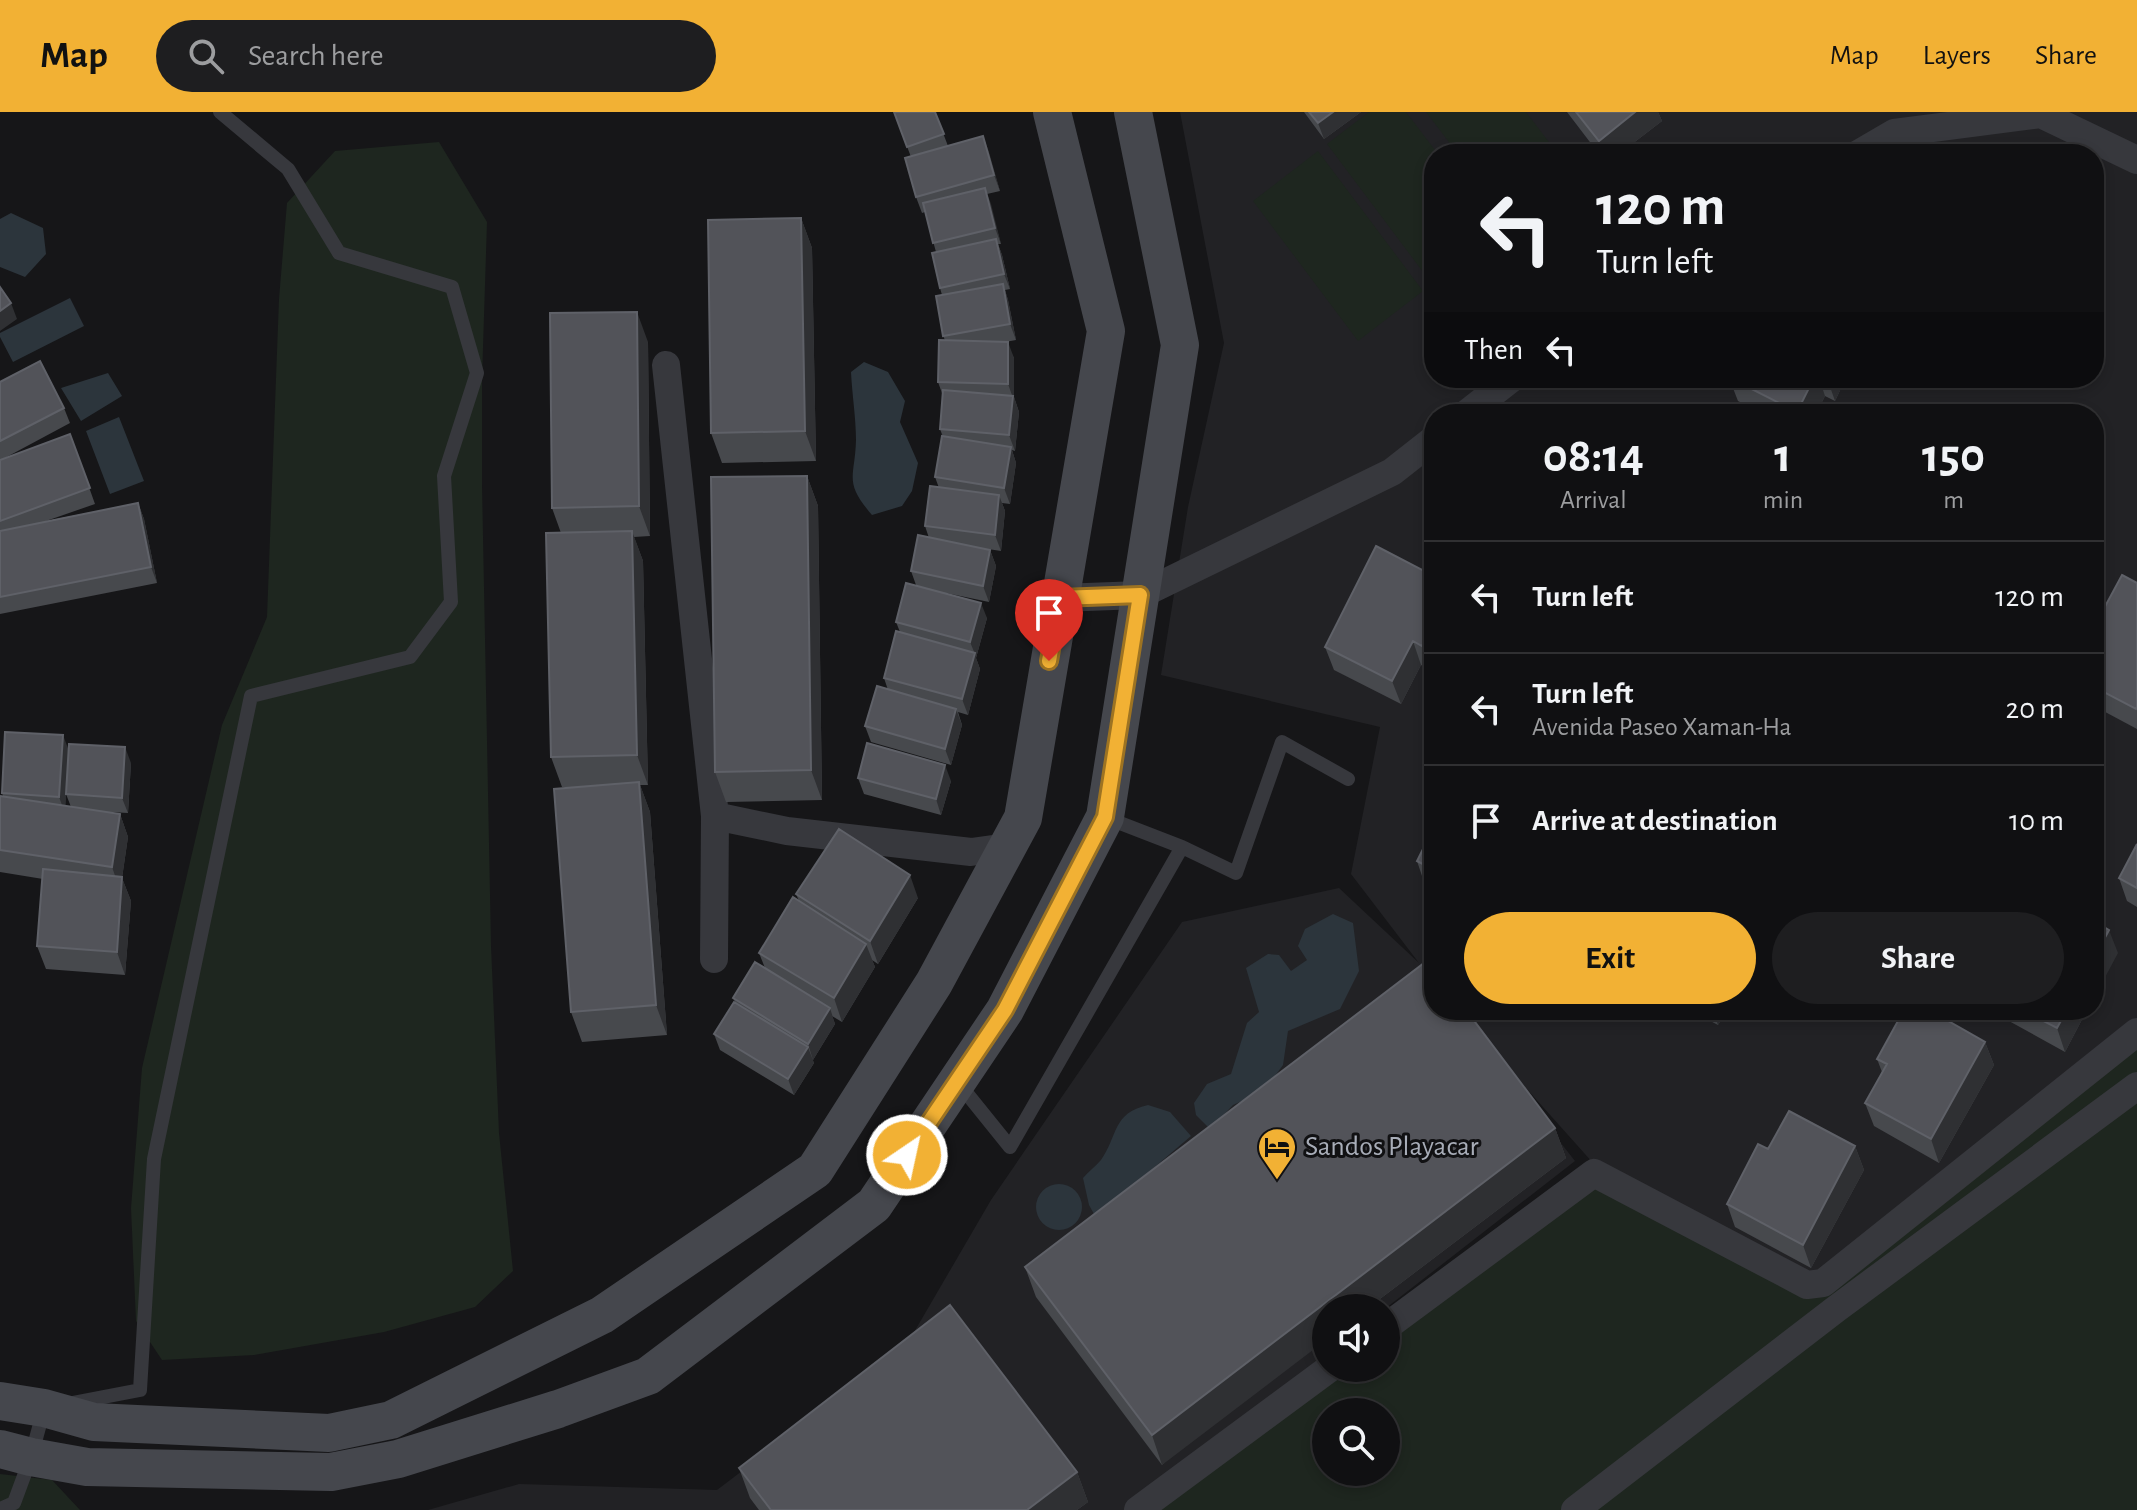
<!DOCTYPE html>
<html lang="en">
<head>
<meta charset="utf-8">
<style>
  :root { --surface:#101012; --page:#1e1e20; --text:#f1f3f6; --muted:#9c9d9f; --line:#303032; --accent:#f2b134 }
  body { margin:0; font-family:"Alegreya Sans",sans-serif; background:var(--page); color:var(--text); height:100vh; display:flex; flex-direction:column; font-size:30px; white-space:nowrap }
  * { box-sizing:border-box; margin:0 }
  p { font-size:26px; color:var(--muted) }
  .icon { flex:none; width:44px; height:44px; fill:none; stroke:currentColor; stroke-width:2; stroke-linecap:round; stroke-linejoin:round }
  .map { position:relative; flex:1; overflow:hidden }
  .panel { position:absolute; left:1424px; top:292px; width:680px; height:616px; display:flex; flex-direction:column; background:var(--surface); border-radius:32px; box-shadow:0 4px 12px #0003,0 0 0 2px var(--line) }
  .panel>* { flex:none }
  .banner { position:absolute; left:1424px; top:32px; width:680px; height:244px; border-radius:32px; box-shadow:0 4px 12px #0003,0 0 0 2px var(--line); background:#101012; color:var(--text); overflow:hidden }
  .tools { position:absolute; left:1312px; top:1182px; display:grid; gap:16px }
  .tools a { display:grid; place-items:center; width:88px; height:88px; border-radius:50%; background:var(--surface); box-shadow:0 4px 12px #0003,0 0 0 2px var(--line); font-size:40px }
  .pin { position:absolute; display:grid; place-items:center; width:68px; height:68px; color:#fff; margin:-82px -34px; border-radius:50% 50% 50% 0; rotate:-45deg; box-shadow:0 0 8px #0007 }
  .pin .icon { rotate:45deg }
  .me { position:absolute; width:88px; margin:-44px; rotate:34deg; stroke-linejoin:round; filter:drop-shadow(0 0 6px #0008) }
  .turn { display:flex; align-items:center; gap:28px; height:168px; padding:0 40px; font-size:36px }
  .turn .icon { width:104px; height:104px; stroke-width:2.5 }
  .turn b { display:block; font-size:56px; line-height:68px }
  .then { display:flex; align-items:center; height:76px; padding:0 40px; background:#0003; gap:16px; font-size:30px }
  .eta { display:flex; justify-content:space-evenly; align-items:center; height:136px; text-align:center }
  .eta b { font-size:48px; font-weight:700; line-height:56px }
  .cta { display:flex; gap:16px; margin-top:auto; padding:16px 40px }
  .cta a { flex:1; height:92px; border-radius:48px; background:var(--accent); color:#111; font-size:32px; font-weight:700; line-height:92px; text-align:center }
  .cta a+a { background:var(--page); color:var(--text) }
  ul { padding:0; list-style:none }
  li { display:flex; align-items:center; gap:24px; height:112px; padding:0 40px; border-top:2px solid var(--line) }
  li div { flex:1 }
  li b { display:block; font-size:30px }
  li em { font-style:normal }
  header { display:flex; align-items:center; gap:48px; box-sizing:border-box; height:112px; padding:0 40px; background:var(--accent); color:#111 }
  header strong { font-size:38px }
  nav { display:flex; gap:44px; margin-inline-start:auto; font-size:28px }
  .search { width:560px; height:72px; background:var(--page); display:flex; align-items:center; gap:20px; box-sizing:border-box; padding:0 28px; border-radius:44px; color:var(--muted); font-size:30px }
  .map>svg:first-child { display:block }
</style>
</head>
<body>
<header>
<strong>Map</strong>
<div class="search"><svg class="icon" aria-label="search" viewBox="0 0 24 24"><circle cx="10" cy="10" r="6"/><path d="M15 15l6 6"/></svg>Search here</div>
<nav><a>Map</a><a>Layers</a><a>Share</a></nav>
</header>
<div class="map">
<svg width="2137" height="1398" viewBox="0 0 2137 1398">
  <rect width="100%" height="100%" fill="#161618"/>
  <!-- built -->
  <path fill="#222225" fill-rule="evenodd" d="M1180,0H2137V926L1807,1169L1593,1051L1458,900L1575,1049L1386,1196H1326V1243L1126,1398H428L519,1372L717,1378L906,1234L991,1088L1182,810L1339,776L1419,851L1351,762L1380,615L1161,563L1188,395L1224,231ZM1434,42H2094V266H1434ZM1434,302H2094V898H1434Z"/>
  <!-- green -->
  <path fill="#1e261f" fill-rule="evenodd" d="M1369,0H1406L1438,42H1434V171L1432,172L1327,32Z
    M1426,0H1526L1558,42H1458Z
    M439,30L487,110L482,267V373L491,834L499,1021L513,1159L475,1195L384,1220L254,1243L162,1248L136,1209L131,1096L142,956L222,613L267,505L279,187L287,91L335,39Z
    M1318,39L1423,179L1358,229L1253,89Z
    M2137,926V1398H1152L1328,1256H1386V1209L1593,1051L1807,1169ZM1326,1300H1386V1360H1326Z
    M0,1362L52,1368L80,1398H0Z"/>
  <!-- water -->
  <path fill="#2c353c" d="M11,101L43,116L46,142L25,165L0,155V107Z
    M70,186L84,214L13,250L0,225V221Z
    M864,250L888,260L905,289L900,310L918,351L912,379L902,394L872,403C843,369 855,366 856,328C856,306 852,282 851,260Z
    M108,261L122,284L81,309L61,276Z
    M119,305L144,369L110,382L86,319Z
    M1333,802L1353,811L1359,859L1340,897L1288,919L1283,953L1264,979L1233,993L1216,1011L1208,1015L1196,1003L1194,991L1207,972L1231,962L1247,911L1259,900L1246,856L1268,842L1279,843L1291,859L1307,848L1298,834L1305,817Z
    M1148,993L1170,1000L1191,1024L1102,1100L1094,1102L1089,1093L1083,1066C1088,1060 1096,1054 1101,1048C1118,1024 1112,1001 1148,993Z
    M1036 1095a23 23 0 1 1 46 0a23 23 0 1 1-46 0Z"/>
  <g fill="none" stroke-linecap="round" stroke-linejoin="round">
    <!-- service -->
    <path stroke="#37383d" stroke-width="14" d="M1182,735L1236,761L1282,630L1348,667
      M960,973L1010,1035L1182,735L1107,706
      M67,1292L140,1278L154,1047L251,584L410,545L451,490L444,364L477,261L452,175L339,141L288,57L220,0
      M0,1397L14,1391L31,1345L44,1297"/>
    <!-- minor -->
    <path stroke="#37383d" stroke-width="28" d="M1858,42L1894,21L2041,2L2137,48
      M666,253L715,704L714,847
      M1466,302L1512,266
      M1060,486L1140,483L1392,360L1434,327
      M715,704L787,719L971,740L1007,735
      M1386,1215L1594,1061L1807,1173L1823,1171L2137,920
      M1138,1398L1330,1256
      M1575,1398L1836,1197L2137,974"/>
    <!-- secondary -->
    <path stroke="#45474d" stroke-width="38" d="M0,1289L44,1296L94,1310L329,1321L391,1308L602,1203L815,1058L934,871L1023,706L1106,219L1052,0
      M0,1337L31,1345L87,1355L331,1360L398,1347L558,1297L648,1264L874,1093L1005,898L1105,705L1180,233L1133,0"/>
  </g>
  <!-- wall -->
  <path fill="#47494d" d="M894,0H935L948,34L983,24L1000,79L987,82L1001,132H998L1002,143L1010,177L1005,178L1008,188L1016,228L1005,230L1014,246V285L1019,300L1015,339L1012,338L1016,351L1010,392L1002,391L1005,399L1001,439L988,437L990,438L996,454L989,490L946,481L987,506L976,546L980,557L968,603L958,600L962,613L951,653L871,630L865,614L888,578L884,566L900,520L896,510L916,473L911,459L929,426L925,414L939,376L935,365L943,325L940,317L943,284L938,270L945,228L943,224L942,183L940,176L936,140L925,100L922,101L916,85L911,45Z
    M1304,0H1361L1324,27Z
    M1567,0H1658L1662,9L1619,42H1599Z
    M801,106L812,136L816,349L722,351L711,321Z
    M648,230L650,424L634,425L643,449L648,673H640L650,700L667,923L582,930L571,900L580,675H562L551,645L561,421L552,396Z
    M1729,266H1846L1835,289L1825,284L1816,302H1763L1738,289Z
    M0,270L64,296L70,311L1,348L70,322L95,392L46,409L138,391L144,407L157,471L0,502Z
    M807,364L818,394L822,688L726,690L715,660Z
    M1434,464L1430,558L1421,553L1401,592L1334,558L1325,535Z
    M2137,471V617L2094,594V498L2101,502Z
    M69,639L65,694L71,695L66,682L131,651L128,701L109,700L120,702L128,725L122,766L131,789L125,863L46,857L37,834L43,767L0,760V684H3L2,681Z
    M858,666L951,669L941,703L864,682Z
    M1434,715V777L1425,773L1417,749Z
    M2137,732V795L2127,789L2119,766Z
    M796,782L918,786L878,852L872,848L875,855L842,910L832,904L835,912L813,948L812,947L814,951L794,983L720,938L714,922L735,890L733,886L765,856L759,841L799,789Z
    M1689,898H1727L1718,913Z
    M1989,898H2087L2065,940Z
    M1985,930L1994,953L1939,1051L1874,1014L1865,991L1882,960L1877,947Z
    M1555,1016L1566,1046L1368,1196H1326L1162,1353L1036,1185L1025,1155Z
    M1855,1034L1864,1058L1811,1156L1735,1115L1727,1092Z
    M739,1356L1077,1360L1088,1390L1077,1398H759L750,1386Z"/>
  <!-- shaded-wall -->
  <path fill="#2f3033" d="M1333,0H1361L1324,27L1318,11Z
    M1635,0H1658L1662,9L1619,42H1604L1599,29Z
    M983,24L989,40L1000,79L994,63Z
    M985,76L991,92L1001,132L995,116Z
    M801,106L812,136L816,349L805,319Z
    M996,127L1002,143L1010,177L1004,162Z
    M1003,172L1008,188L1016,228L1010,212Z
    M11,191L17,207L0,219V199Z
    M637,200L648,230L650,424L639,394Z
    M1008,230L1014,246V285L1019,300L1015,339L1009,323L1013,286L1008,272Z
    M1814,266H1819L1825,284L1816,302H1798L1797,300Z
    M1827,266H1846L1835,289Z
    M1011,335L1016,351L1010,392L1004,376Z
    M807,364L818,394L822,688L811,658Z
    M999,383L1005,399L1001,439L995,423Z
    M138,391L144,407L157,471L151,455Z
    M632,419L643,449L648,673L637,643Z
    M990,438L996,454L989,490L983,474Z
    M981,491L987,506L976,546L980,557L968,603L962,587L975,542L970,530Z
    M1434,510V550L1430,558L1422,534Z
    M1413,529L1421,553L1401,592L1392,569Z
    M956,597L962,613L951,653L945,637Z
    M63,623L69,639L65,701L59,685Z
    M125,635L131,651L128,701L122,686Z
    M945,653L951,669L941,703L936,687Z
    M639,670L650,700L667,923L656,893Z
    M120,702L128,725L122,766L131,789L125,863L117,840L120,778L112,755Z
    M910,763L918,786L878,852L870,829Z
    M2109,818L2118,841L2094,886V846Z
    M866,832L875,855L842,910L834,886Z
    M830,896L835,912L813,948L808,932Z
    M1713,898H1727L1718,913Z
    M2067,898H2087L2065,940L2057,916Z
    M1985,930L1994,953L1939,1051L1931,1027Z
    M808,935L814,951L794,983L788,967Z
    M1555,1016L1566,1046L1368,1196H1326V1228L1162,1353L1152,1323Z
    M1855,1034L1864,1058L1811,1156L1803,1133Z
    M1077,1360L1088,1390L1077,1398H1027Z"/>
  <!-- building -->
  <path fill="#525359" stroke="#5f6168" stroke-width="2" d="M894,0H935L944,22L907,35Z
    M1309,0H1333L1318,11Z
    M1576,0H1635L1599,29Z
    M983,24L994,63L916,85L905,46Z
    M985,76L995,116L933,131L923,91Z
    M801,106L805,319L711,321L708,108Z
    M996,127L1004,162L940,176L932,141Z
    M1003,172L1010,212L943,224L936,184Z
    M0,175L11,191L0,199Z
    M637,200L639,394L552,396L550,201Z
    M939,228L1008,230V272L938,270Z
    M40,249L64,296L0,329V270Z
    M1730,266H1814L1797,300Z
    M943,278L1013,284L1009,323L940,317Z
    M1499,297L1508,302H1496Z
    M70,322L90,376L0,409V348Z
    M942,324L1011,335L1004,376L935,365Z
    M807,364L811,658L715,660L711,365Z
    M930,374L999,383L995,423L925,414Z
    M138,391L151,455L0,485V419Z
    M632,419L637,643L551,645L546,421Z
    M918,423L990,438L983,474L911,459Z
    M1376,434L1434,464V510L1422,534L1413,529L1392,569L1325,535Z
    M2122,463L2137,471V595L2136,597L2094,575V498L2101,502Z
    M906,471L981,491L970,530L896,510Z
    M896,519L975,541L962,587L884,566Z
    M877,574L956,597L945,637L865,614Z
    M5,620L63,623L59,685L2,681Z
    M867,631L945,653L936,687L858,666Z
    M69,632L125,635L122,686L66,682Z
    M639,670L656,893L571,900L554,677Z
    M0,684L120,702L112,755L0,738Z
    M1434,715V758L1417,749Z
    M839,717L910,763L870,829L796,782Z
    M2137,732V776L2119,766Z
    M43,757L122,765L117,840L37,834Z
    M793,785L866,832L834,886L759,841Z
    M2094,809L2109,818L2094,846Z
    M1428,848L1434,856V898H1466L1555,1016L1152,1323L1025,1155Z
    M755,850L830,896L808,932L733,886Z
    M734,890L808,935L788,967L714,922Z
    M1904,898H1929L1985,930L1931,1027L1865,991L1887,952L1877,947Z
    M2022,898H2067L2057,916Z
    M1789,999L1855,1034L1803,1133L1727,1092L1758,1032L1768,1037Z
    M950,1193L1077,1360L1027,1398H771L739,1356Z"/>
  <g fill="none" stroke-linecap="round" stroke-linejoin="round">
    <defs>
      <path id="route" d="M907,1043L1005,898L1105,705L1140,483L1060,486L1049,549"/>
    </defs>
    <!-- route casing -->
    <use href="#route" stroke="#9d7322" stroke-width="20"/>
    <!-- route -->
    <use href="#route" stroke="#f2b134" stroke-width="14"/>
  </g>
  <!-- icons -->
  <defs>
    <symbol id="hotel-pin" viewBox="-11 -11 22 30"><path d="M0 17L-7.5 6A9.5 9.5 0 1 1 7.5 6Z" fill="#f2b134" stroke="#111113"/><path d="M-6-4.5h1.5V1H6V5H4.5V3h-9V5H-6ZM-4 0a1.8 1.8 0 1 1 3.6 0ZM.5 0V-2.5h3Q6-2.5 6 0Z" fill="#111"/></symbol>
  </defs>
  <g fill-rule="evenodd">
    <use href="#hotel-pin" x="1255" y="1013" width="44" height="60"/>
  </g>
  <g text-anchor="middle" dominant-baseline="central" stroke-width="6" stroke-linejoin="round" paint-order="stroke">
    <!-- poi labels -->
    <g font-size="28" fill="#a8adb8" stroke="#111113" text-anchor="start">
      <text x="1305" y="1035">Sandos Playacar</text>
    </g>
  </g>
</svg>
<div class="tools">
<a><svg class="icon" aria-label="sound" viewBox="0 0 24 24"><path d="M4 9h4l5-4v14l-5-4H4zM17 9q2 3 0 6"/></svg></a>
<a><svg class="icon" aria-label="search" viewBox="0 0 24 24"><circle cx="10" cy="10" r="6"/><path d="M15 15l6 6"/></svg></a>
</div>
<div class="pin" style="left:1049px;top:549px;background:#d93025"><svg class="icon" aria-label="arrive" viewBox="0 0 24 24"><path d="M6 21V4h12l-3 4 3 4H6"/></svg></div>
<svg class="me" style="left:907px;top:1043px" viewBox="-20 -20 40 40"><circle r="17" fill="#f2b134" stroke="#fff" stroke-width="3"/><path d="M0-11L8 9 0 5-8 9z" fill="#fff"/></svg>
<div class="banner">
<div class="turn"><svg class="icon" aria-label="left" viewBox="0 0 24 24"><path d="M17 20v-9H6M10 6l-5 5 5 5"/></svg><div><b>120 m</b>Turn left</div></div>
<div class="then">Then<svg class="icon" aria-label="left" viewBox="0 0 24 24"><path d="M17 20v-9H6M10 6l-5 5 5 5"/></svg></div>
</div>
<section class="panel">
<div class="eta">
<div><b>08:14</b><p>Arrival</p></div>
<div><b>1</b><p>min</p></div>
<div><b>150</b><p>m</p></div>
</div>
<ul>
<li><svg class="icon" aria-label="left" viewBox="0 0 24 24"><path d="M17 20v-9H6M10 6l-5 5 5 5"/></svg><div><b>Turn left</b></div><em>120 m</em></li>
<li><svg class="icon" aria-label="left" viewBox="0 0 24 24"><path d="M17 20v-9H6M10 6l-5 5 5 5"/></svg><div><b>Turn left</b><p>Avenida Paseo Xaman-Ha</p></div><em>20 m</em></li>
<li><svg class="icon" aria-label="arrive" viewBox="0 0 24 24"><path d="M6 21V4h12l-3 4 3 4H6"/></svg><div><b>Arrive at destination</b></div><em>10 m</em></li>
</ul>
<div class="cta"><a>Exit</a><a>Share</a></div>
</section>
</div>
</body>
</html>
